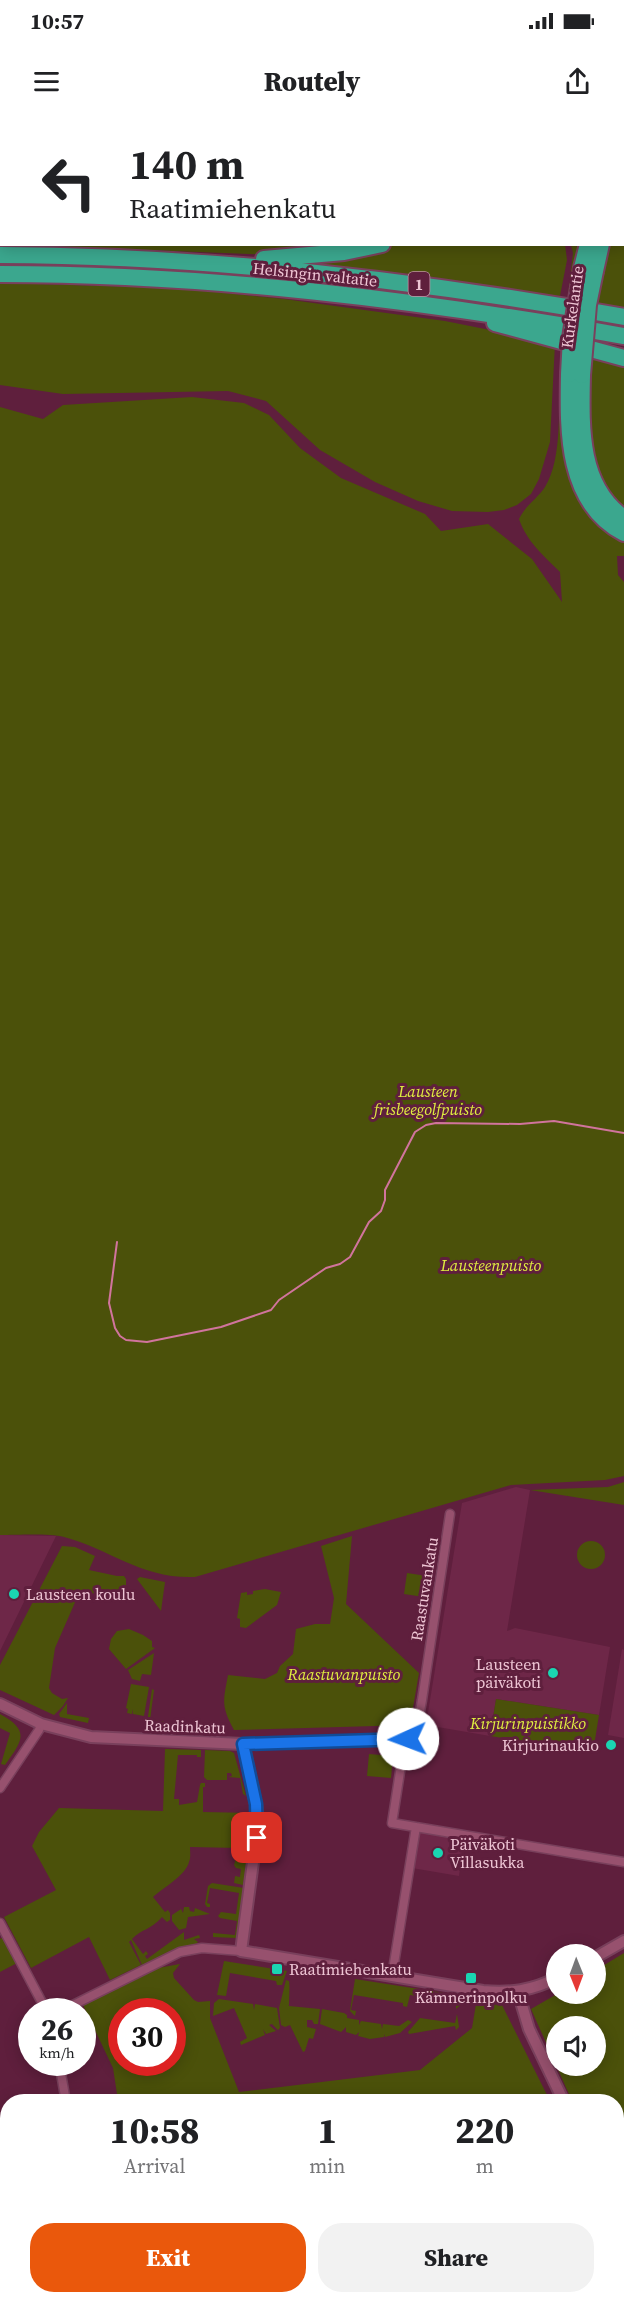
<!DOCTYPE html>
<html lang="en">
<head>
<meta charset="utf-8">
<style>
  :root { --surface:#fff; --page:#f2f2f2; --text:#202124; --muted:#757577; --accent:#ea580c }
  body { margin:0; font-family:"Source Serif 4",serif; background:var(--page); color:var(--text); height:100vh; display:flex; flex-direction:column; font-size:22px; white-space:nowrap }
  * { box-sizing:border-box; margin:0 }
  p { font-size:20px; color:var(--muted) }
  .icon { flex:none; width:33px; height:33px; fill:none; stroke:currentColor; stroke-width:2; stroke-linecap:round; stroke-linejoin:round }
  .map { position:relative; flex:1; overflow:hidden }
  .sheet { position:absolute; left:0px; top:1974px; width:624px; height:210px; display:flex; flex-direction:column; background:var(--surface); border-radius:24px 24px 0 0; box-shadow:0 3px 15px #0003 }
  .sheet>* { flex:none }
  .hud { position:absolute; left:0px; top:0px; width:624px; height:126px; box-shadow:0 3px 15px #0003; background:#fff; color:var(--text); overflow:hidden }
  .needle { width:39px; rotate:179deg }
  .controls { position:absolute; left:546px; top:1824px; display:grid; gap:12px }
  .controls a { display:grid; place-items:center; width:60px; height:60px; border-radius:50%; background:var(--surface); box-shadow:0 3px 15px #0003; font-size:30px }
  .speed { position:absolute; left:18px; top:1878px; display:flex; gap:12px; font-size:30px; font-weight:700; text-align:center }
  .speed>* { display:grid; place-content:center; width:78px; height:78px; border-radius:50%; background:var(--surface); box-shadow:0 3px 15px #0003; line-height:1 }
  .speed small { font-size:15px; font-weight:400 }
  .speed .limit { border:9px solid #d22; background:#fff; color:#111 }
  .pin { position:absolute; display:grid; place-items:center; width:51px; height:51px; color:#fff; margin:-26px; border-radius:12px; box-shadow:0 3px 9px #0006 }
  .me { position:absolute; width:66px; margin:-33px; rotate:268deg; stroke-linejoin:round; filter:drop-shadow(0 0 4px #0008) }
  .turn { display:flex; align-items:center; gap:21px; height:126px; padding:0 30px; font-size:27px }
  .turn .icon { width:78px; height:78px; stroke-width:2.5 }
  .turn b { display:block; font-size:42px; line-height:51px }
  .eta { display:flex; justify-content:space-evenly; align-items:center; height:102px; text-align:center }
  .eta b { font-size:36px; font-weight:800; line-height:42px }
  .cta { display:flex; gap:12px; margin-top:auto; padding:12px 30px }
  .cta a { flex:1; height:69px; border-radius:24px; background:var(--accent); color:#fff; font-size:24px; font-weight:800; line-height:69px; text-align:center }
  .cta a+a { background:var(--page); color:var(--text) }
  .status { display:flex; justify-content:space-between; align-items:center; height:42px; padding:0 30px; background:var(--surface); direction:ltr }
  .status svg { height:16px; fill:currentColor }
  header { display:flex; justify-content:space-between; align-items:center; height:78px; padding:0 30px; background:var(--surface); font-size:27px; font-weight:800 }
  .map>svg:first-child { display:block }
</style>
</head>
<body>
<div class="status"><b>10:57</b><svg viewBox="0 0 49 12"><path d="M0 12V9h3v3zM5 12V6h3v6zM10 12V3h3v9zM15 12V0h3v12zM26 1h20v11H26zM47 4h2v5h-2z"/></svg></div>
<header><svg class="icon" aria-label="menu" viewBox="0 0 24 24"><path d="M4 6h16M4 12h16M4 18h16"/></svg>Routely<svg class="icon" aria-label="share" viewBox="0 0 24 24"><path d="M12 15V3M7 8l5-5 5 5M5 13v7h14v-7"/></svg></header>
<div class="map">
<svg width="624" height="2184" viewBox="0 0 624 2184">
  <rect width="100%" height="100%" fill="#5f1f3d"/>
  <!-- built -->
  <path fill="#6e2748" d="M516,1367L530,1370L507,1511L515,1508L610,1527L599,1595L496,1579L490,1616L426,1605L462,1383Z
    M0,1415L56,1416L0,1531Z
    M622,1529L624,1530V1618L608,1615Z
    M419,1711L464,1718L459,1756L412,1748Z
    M617,2104L624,2109V2184H291L301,2181L300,2176H616Z"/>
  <!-- green -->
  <path fill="#4b510a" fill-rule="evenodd" d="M0,0L52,1L2,2L1,124Z
    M329,0H483L484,1L329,2Z
    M624,61V188L595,182L605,125L622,124Z
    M565,124L567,140L560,176L418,155L300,142L395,125Z
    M17,125H352L278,135Z
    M571,125H583L571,175H568L573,133Z
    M0,163L175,168L284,179L445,201L555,223L550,322L539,359L531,374L517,385L504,390L488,392L452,391L418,381L375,362L320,330L266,281L228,271L63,274L0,265Z
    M588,232L624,242V392L611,380L588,327Z
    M560,252L565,254V292L624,419V436H617L618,455L624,462V1356L605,1360L511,1365L195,1457C141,1459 112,1430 64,1417C49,1413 17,1415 0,1415V287L43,299L63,285L192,277L244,283L269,295L300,328L341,358L425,394L441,411L488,404L532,439L562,482L560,452C543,435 527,422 519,399C525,386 537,379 545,367C563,338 558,285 560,252Z
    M624,1362V1385L530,1370L608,1367Z
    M352,1416L346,1484L419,1553L410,1605L234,1610C221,1586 223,1582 228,1555L265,1559L277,1553L280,1546L293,1534L296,1509L315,1504H330L334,1478L321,1426Z
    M577 1435a14 14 0 1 1 28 0a14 14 0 1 1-28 0Z
    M62,1426L75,1427L95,1436L89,1450L117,1456H124L126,1459V1468L129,1471L128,1480L80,1471L55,1528L49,1568L52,1573L62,1579L68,1578L63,1586L54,1595L0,1570V1545Z
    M407,1453L427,1456L424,1477L404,1474Z
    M140,1457L165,1462L161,1491L137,1459Z
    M265,1469L281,1472L277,1485L246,1508L240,1507V1499L237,1498L241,1473L247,1472V1475L253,1474V1471Z
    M129,1509L143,1515L152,1521V1527L155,1528L126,1549L109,1529L111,1519L117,1511Z
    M154,1533L151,1555L142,1554L140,1561L132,1559L128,1550Z
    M131,1564L149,1567L144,1596L133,1594V1589L132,1594L127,1593L128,1589L126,1588Z
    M152,1569L154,1570L150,1600L218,1608L149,1607L147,1603Z
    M496,1579L599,1595L593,1632L490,1616Z
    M67,1583V1594L89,1598L88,1603L60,1597L59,1594Z
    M0,1594C31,1611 22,1621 5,1645L1,1644L10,1613L0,1608Z
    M165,1629L201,1630V1637H197V1635H178L174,1679H179V1685L197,1682L200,1665L201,1663H205V1667H203V1692L253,1693L251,1728H243L247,1737L243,1765L234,1763L235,1756L240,1757L241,1749L236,1748L234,1745L239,1728L190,1727C190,1731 191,1738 189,1742C186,1755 163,1768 153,1777L165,1792L168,1790L170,1793V1800L167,1802L162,1797C151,1810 141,1809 132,1819L143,1834L146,1831L148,1834L145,1836L147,1839L184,1812V1820L199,1815L200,1818L194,1819L198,1822L196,1824L172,1830L142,1845L131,1820L129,1822L141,1845L110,1860L89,1817L31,1848L4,1797L56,1770L32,1726L39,1712L59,1688L163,1691Z
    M205,1630L230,1631L234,1633L246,1676L243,1674L240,1658L228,1657L232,1656L231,1653H227V1660H207L204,1657Z
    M369,1634L393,1636L391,1658L367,1656Z
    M212,1763L244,1768L236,1818L213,1817V1813L235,1815L237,1801L220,1798L218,1796L221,1792L236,1794L239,1773L210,1768L207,1783L210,1784V1787H207L205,1784L208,1766Z
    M184,1787H189L190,1791L194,1792L195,1788L210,1794L188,1797L186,1808L179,1810L172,1801V1795L181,1789L183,1793Z
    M3,1817L17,1843L0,1852V1819Z
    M624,1833V2101L617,2084L616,1982L572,1981L531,1889L557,1874H596V1850ZM596,1906V1946H556V1906Z
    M224,1841L287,1851L282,1865H277L276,1861L230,1853L226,1876L217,1875Z
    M180,1844L173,1853L174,1858L194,1880L198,1882L210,1881V1898L239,1972L420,1950L472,1908L477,1878L501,1883L550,1981H100L117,1974L113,1948L83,1885L158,1848ZM122,1892H172V1942H122Z
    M355,1859L470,1877L456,1889V1883L410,1875L407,1887L403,1886V1883L354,1875L351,1890L356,1891L355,1896L350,1891Z
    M286,1860L289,1861C290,1865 289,1881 289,1886L320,1889L318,1904H314L312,1900H307V1907L316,1909L313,1919L309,1918L305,1931L303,1932L290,1905L285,1907L281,1905L279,1888Z
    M219,1879L253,1884L254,1890L255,1884L277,1888L280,1908L278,1910L272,1904L269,1905L276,1911L266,1914L263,1909L265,1915L241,1925L240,1922L247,1918L234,1888L213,1896L214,1883Z
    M322,1889L344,1893L347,1895V1898L359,1900V1905L361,1901L381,1904L382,1909L383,1904L399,1906L408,1900L412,1902L400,1913L385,1917V1914L384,1917L370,1919L358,1916L359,1912L356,1915L346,1912V1907L341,1912L320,1904Z
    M457,1894L459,1907L456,1910L455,1906L409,1914L408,1912L420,1898L455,1903Z
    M70,2177L300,2176L301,2181L291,2184H52Z"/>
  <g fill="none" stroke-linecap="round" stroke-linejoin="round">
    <!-- stream -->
    <path stroke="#d1749d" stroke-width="2" d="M117,1122L109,1183L115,1208L120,1216L126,1220L147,1222L221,1207L271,1190L279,1180L326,1148L340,1144L350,1137L369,1102L381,1091L385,1080V1070L415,1012L426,1005L436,1003L520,1004L554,1001L624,1013"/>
    <defs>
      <path id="minor" d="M165,0V2
        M244,2L246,0
        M405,1620L392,1703L624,1742
        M243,1624L405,1620L413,1616L417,1608L422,1580L450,1394
        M0,1668L39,1610L41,1604
        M0,1803L47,1892
        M392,1856L416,1707
        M59,1892L180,1832L202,1828L241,1831
        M59,1942L66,1982
        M0,2065L8,2061"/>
      <path id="tertiary" d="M0,1584L41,1604L91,1617L243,1624L256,1684L258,1705L241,1831L483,1871C510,1873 532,1871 556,1858
        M596,1837L624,1821
        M518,1872L529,1909L564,1982
        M0,2165L8,2172
        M11,2176L19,2184
        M329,2184L354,2176"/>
      <path id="motorway" d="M585,2L586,0
        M622,16L624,12
        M622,53L624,49
        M0,135C210,136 418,160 624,197
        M264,139L344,132L382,124
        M582,148L588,124
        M595,151L601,124
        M0,154C210,154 418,180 624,216
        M495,203L624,238
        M569,254C568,310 566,383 624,413
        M582,255C581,305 578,366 624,398"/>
    </defs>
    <!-- minor casing -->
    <use href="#minor" stroke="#79405c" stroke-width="11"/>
    <!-- tertiary casing -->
    <use href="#tertiary" stroke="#79405c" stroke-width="14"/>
    <!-- motorway casing -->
    <use href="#motorway" stroke="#79405c" stroke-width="20"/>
    <!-- minor -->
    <use href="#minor" stroke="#97516e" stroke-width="8"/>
    <!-- tertiary -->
    <use href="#tertiary" stroke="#97516e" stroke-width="10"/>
    <!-- motorway -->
    <use href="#motorway" stroke="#3ba78e" stroke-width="16"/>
    <!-- rail -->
    <path stroke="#c090a4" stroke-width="2" stroke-dasharray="9 4.5" stroke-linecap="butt" d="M602,2184L624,2179"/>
    <defs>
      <path id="motorway-bridge" d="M569,254L571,218L582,148
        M582,255L588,185L595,151"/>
    </defs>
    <!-- motorway-bridge casing -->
    <use href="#motorway-bridge" stroke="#79405c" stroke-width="20" stroke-linecap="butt"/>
    <!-- motorway-bridge -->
    <use href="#motorway-bridge" stroke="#3ba78e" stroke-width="16"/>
  </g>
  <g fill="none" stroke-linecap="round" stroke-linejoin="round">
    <defs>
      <path id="route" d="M257,1718L256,1684L243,1624L408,1619"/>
    </defs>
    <!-- route casing -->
    <use href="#route" stroke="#114b97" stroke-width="15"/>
    <!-- route -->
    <use href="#route" stroke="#1a73e8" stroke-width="10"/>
  </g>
  <!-- markers -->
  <g fill="#1ad5b2" stroke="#5f1f3d" stroke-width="2">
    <circle cx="14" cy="1474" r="6"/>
    <circle cx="553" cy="1553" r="6"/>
    <circle cx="611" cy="1625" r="6"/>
    <circle cx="438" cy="1733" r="6"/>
    <rect x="271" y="1843" width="12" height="12" rx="3"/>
    <rect x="465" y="1852" width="12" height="12" rx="3"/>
  </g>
  <g text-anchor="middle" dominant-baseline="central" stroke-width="6" stroke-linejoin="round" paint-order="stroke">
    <!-- shield labels -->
    <rect fill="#5f1f3d" stroke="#c393a7" stroke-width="1.5" x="408.5" y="152" width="21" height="24" rx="4.5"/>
    <g font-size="15" font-weight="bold" fill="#eec5d4">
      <text x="419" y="164">1</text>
    </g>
    <!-- street labels -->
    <g font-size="16" fill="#eec5d4" stroke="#5f1f3d">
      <text transform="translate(315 154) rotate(6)">Helsingin valtatie</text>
      <text transform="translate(572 187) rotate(-82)">Kurkelantie</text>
      <text transform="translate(424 1469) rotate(-81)">Raastuvankatu</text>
      <text transform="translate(185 1606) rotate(2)">Raadinkatu</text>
    </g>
    <!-- park labels -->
    <g font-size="16" font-style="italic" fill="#e0ef40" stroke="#5f1f3d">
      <text x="428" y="971">Lausteen<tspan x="428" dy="18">frisbeegolfpuisto</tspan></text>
      <text x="491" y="1145">Lausteenpuisto</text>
      <text x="344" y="1554">Raastuvanpuisto</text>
      <text x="528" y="1603">Kirjurinpuistikko</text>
    </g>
    <!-- poi labels -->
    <g font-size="16" fill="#eec5d4" stroke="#5f1f3d" text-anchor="start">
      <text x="26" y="1474">Lausteen koulu</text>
      <text x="541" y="1544" text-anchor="end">Lausteen<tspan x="541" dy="18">päiväkoti</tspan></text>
      <text x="599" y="1625" text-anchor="end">Kirjurinaukio</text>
      <text x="450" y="1724">Päiväkoti<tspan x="450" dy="18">Villasukka</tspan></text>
      <text x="289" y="1849">Raatimiehenkatu</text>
      <text x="471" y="1877" text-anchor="middle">Kämnerinpolku</text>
    </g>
  </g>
</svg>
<div class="controls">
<a><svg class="needle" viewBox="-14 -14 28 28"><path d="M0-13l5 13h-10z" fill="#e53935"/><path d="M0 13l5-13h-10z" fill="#757577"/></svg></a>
<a><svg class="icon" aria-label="sound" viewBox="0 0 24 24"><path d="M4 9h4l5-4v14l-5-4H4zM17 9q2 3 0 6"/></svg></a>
</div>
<div class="speed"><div>26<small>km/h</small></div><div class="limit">30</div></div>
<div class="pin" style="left:257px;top:1718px;background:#d93025"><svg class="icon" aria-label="arrive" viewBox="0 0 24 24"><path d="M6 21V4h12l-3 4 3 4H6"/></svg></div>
<svg class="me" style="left:408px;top:1619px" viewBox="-20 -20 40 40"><circle r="19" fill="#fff"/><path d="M0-13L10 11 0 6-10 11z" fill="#1a73e8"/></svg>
<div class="hud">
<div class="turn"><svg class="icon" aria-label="left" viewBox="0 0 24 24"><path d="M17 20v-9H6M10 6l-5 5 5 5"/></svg><div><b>140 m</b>Raatimiehenkatu</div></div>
</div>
<section class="sheet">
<div class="eta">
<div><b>10:58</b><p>Arrival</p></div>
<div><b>1</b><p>min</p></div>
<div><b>220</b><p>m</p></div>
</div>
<div class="cta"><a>Exit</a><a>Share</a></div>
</section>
</div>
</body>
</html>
